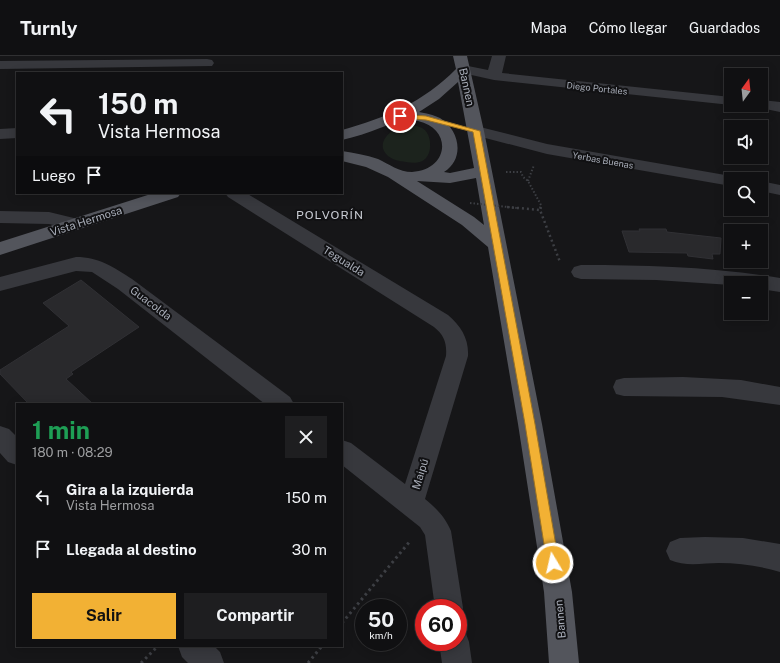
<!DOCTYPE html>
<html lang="es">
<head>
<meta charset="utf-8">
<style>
  :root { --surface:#101012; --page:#1e1e20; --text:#f1f3f6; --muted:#9c9d9f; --line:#303032; --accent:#f2b134 }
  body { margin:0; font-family:"Public Sans",sans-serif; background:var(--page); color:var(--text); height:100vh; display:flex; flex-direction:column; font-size:15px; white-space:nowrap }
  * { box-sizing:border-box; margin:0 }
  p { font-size:13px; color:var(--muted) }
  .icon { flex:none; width:22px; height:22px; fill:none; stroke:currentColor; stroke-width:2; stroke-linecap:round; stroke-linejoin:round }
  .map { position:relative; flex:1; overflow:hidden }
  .details { position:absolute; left:16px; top:347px; width:327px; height:244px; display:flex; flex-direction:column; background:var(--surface); border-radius:0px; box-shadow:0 2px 10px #0003,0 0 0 1px var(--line) }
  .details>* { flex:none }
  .top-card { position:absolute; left:16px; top:16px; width:327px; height:122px; border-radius:0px; box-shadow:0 2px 10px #0003,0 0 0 1px var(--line); background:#101012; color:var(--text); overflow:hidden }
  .needle { width:26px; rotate:15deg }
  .controls { position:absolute; left:724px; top:12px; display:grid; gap:8px }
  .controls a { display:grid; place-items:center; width:44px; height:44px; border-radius:0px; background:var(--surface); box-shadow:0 2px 10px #0003,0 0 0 1px var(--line); font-size:20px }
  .speed { position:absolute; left:355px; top:543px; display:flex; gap:8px; font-size:20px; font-weight:700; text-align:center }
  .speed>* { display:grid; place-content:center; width:52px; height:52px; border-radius:50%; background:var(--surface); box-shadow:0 2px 10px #0003,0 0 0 1px var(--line); line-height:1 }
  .speed small { font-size:10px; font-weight:400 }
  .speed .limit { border:6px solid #d22; background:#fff; color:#111 }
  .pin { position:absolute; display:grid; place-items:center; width:34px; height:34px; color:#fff; margin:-17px; border:2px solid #fff; border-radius:50%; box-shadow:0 1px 4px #0007 }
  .me { position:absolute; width:44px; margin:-22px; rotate:351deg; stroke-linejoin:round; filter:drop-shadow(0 0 3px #0008) }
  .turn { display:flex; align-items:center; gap:14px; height:84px; padding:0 16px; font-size:18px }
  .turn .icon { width:52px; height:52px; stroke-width:2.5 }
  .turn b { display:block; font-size:28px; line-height:34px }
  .then { display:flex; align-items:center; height:38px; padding:0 16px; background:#0003; gap:8px; font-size:15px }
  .round { display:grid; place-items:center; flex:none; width:42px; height:42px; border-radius:0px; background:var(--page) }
  .headline { display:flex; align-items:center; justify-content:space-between; height:68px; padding:0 16px }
  h1 { font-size:24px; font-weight:700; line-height:30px; color:#1e9e55 }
  .primary-button { display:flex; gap:8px; margin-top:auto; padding:8px 16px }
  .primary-button a { flex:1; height:46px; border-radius:0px; background:var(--accent); color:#111; font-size:16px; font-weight:700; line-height:46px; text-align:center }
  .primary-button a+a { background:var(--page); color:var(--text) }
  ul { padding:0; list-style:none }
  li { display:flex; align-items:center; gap:12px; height:52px; padding:0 16px }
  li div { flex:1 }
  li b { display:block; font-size:15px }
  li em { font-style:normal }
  header { display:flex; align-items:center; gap:24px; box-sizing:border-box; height:56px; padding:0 20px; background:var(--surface); border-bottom:1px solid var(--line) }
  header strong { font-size:19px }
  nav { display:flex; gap:22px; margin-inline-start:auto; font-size:14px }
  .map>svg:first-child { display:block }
</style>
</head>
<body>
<header>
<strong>Turnly</strong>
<nav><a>Mapa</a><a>Cómo llegar</a><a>Guardados</a></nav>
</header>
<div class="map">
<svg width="780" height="607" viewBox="0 0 780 607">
  <rect width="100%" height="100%" fill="#161618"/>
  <!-- green -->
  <path fill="#1c231d" d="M404,69C410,69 416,69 422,72C431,76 433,95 426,102C421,108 412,107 406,106C399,105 393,104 388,100C374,87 391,73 404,69Z"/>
  <!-- building -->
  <path fill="#29292c" stroke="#303034" d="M639,173H666L667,176L721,182L720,198H712L713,203L688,200L687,197L629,196L622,175H640Z
    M81,224L139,271L71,316L73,318L66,323L93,348H29L0,318V314L69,270L43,247Z"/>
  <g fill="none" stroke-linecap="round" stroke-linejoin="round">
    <!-- path-far2 -->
    <path stroke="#3d3f44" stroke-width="2" stroke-dasharray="1.5 2" stroke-linecap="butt" d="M506,116H521L523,121L528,125L541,149L540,152
      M528,125L534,109"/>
    <!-- path-far1 -->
    <path stroke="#3d3f44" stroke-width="2.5" stroke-dasharray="2 3" stroke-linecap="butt" d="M541,151L540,154L560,206"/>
    <!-- path -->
    <path stroke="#3d3f44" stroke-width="3" stroke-dasharray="2.5 3.5" stroke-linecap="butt" d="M342,567L411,484
      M141,607L158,590
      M308,607L322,590"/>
    <!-- minor -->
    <path fill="#37383d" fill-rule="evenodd" d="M492,0H506L502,17L731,41V49H733H731L494,24L458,16L456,13L458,10L463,9L488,14Z
      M207,3L212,4L214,7L212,10L0,13V5Z
      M761,44L780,46V56L756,51L754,49H761Z
      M476,70L547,88L731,120L738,123H731V130L547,98L470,78L468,75L470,72Z
      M17,72V82L0,83V73Z
      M761,125L780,129V139L761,135Z
      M225,137H246L448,259C461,270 469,283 468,300L425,443C437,453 445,461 451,475L463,552L459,562L458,563V552H435L425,479L420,471L342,409V384L351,387L405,428L446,300C447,287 444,279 434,271L228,141Z
      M0,155L49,156L82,164L85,168L82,172L76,174L49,168L0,167Z
      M76,201C99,201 113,211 132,223L290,341L294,348H265L118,233L92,216L76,215L0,235V221Z
      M581,209C648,209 714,211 780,222V236L761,233V227H731V229L656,224L581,223L574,221L571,216L574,211Z
      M683,321L741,324L780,331V349L722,341L624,340L616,338L613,331L616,324L624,322Z
      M0,370L9,373L17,381V409L8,406L0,397Z
      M705,481L743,482L780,488V516C760,510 740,507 719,507C703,507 686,511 670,504L666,495L670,486L680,482Z
      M458,573L465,575L469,586L472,607H442L439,586H458Z
      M178,590H214L220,596L224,607H188L182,601Z"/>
    <!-- major -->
    <path fill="#53555c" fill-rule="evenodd" d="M453,0H467L484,75L542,368L572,536L579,607H549L544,536L518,368L488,191L462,169L388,121L366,111L342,105V95C354,97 366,99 378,103C389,108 399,116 412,116C449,114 453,73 418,65C413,64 405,64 400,65C393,66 386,70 380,72C368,77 355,81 342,84V74C385,62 424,46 456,13ZM458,26L474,112L450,117L444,116C465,103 460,74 440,62C434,59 425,57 419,56L439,43ZM476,122L484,169L474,161L417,125L450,127Z
      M154,137H181L178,141L0,199V186Z"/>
    <!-- path-bridge-far1 -->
    <path stroke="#3d3f44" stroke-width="2" stroke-dasharray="1.5 2" stroke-linecap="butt" d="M470,147L517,152"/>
    <!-- path-bridge -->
    <path stroke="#3d3f44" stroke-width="2.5" stroke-dasharray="2 3" stroke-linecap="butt" d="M507,151L540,154"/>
  </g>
  <!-- route -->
  <path fill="#f2b134" stroke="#9d7322" d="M398,58L426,60L480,75L535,368L559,507L557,511L553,513L549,511L547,507L525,368L473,76L426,64L400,62L397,60Z"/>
  <g text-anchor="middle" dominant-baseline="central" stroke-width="4" stroke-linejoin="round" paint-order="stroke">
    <!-- far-street labels -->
    <g font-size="9" fill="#a8adb8" stroke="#111113">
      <text transform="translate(597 32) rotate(6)">Diego Portales</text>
      <text transform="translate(603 104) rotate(10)">Yerbas Buenas</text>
    </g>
    <!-- street labels -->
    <g font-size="11" fill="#a8adb8" stroke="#111113">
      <text transform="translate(467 31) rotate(78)">Bannen</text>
      <text transform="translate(86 165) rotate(-18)">Vista Hermosa</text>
      <text transform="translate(344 205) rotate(32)">Tegualda</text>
      <text transform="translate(151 247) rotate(37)">Guacolda</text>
      <text transform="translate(420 418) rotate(-73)">Maipú</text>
      <text transform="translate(560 563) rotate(-95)">Bannen</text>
    </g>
    <!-- neighbourhood labels -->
    <g font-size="12" letter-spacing="1" fill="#c9ccd4" stroke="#111113">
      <text x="330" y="159">POLVORÍN</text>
    </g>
  </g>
</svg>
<div class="controls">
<a><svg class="needle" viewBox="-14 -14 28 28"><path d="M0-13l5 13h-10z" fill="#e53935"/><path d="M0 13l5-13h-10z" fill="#9c9d9f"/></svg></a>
<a><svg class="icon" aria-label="sound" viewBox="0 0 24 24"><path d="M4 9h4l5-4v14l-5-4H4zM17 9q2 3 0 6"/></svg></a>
<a><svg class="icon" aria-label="search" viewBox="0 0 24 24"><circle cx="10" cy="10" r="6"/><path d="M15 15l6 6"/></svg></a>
<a>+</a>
<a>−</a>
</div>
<div class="speed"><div>50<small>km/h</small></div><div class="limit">60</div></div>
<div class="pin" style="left:400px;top:60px;background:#d93025"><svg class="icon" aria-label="arrive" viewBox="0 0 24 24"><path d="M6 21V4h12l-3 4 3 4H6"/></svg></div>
<svg class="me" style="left:553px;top:507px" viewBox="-20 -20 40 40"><circle r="17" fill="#f2b134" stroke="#fff" stroke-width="3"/><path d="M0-11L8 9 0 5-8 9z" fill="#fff"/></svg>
<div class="top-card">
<div class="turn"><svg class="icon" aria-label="left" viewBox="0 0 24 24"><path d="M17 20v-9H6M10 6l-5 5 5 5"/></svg><div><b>150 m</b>Vista Hermosa</div></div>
<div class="then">Luego<svg class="icon" aria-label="arrive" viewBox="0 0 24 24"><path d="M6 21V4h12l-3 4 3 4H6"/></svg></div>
</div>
<section class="details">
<div class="headline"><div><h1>1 min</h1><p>180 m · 08:29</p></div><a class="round"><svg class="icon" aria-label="close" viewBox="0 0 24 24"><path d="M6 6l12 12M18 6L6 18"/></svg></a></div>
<ul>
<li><svg class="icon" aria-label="left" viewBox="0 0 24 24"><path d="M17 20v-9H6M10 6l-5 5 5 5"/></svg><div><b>Gira a la izquierda</b><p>Vista Hermosa</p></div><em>150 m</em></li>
<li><svg class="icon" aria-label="arrive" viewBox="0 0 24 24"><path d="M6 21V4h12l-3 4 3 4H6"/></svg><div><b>Llegada al destino</b></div><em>30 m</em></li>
</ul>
<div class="primary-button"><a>Salir</a><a>Compartir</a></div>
</section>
</div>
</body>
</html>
